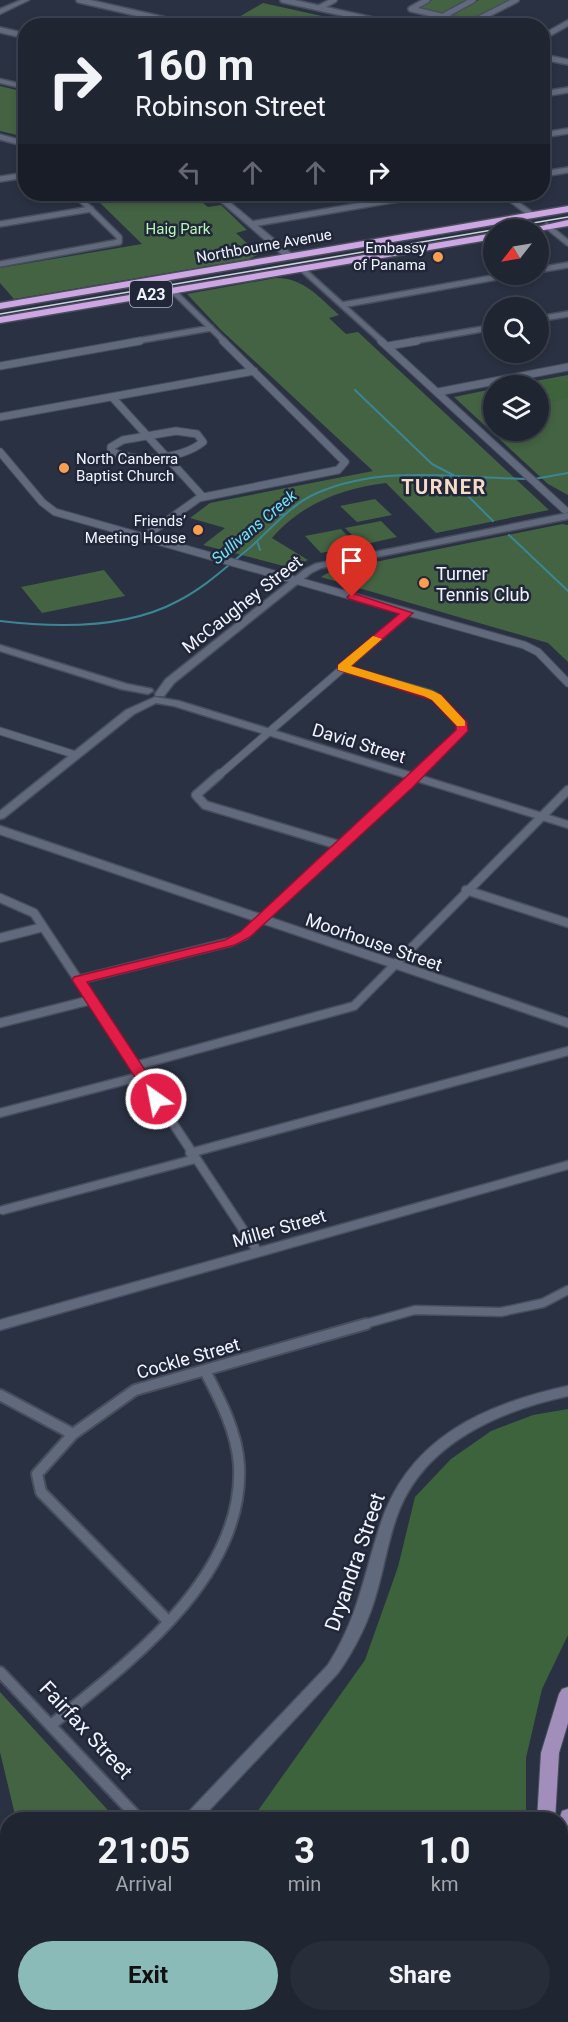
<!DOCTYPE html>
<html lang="en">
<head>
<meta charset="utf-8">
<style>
  :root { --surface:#202532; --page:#282d3a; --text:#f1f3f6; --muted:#a2a5ac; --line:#3d424d; --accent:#8bbbb9 }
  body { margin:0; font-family:Roboto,sans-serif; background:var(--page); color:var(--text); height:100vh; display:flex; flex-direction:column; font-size:22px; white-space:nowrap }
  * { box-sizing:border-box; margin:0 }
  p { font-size:20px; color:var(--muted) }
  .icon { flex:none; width:33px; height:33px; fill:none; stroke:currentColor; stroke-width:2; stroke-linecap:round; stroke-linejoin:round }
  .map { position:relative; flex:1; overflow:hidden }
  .panel { position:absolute; left:0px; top:1812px; width:568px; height:210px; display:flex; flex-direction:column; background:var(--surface); border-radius:24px 24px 0 0; box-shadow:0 3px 9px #0003,0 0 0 2px var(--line) }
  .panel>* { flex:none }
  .guide { position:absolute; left:18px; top:18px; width:532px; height:183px; border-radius:24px; box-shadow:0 3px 9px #0003,0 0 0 2px var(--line); background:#202532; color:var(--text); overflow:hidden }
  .needle { width:39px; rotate:239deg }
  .buttons { position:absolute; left:483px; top:219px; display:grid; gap:12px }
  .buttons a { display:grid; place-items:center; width:66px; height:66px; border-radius:50%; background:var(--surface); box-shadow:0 3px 9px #0003,0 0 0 2px var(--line); font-size:30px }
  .pin { position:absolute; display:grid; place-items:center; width:51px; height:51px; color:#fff; margin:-62px -26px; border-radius:50% 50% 50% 0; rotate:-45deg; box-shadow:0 0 6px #0007 }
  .pin .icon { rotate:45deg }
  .me { position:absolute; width:66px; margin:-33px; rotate:327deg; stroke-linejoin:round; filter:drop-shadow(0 0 4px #0008) }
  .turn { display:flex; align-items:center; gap:21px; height:126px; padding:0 18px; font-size:27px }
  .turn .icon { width:78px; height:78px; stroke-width:2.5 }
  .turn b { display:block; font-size:42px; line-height:51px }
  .lanes { display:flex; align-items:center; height:57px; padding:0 18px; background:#0003; justify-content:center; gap:30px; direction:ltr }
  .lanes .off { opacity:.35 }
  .eta { display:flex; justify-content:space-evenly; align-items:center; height:102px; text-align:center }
  .eta b { font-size:36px; font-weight:700; line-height:42px }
  .action { display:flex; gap:12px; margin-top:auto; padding:12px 18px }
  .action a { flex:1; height:69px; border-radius:36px; background:var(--accent); color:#111; font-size:24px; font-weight:700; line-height:69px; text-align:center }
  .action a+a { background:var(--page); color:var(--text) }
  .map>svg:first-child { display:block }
</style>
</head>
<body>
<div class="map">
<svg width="568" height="2022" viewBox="0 0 568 2022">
  <rect width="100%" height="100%" fill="#2a3142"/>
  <!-- green -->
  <path fill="#446343" d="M432,0H466L438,15L416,9Z
    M479,0H513L472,21L448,17Z
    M263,3L326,17L309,25H225Z
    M0,86L25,92V137L0,131Z
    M91,194H192L208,207L221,205L247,230L236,233L251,247L264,245L263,252L249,259L14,299L0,283V268L142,244Z
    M276,278C304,278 319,297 339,315L329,318L346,334L358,332L549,510L436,533L386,483C343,488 301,504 272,538L308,560L291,568L203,545L225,528L190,518L210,503L373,471L221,330L187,294Z
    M568,375V495L548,484L454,397L493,389L494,430H538V386L514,385Z
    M375,499L392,515L357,522L340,506Z
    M381,521L397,537L362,545L345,528Z
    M562,524L568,525V662L548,643L321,577L331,571Z
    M341,529L357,546L321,553L305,536Z
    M104,570L125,596L42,613L21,587Z
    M0,1692L116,1819H16L0,1752Z
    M356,2014L521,2015L536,2017L541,2022H333Z"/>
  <!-- forest -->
  <path fill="#3d633c" d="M554,379L568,382V398L539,405V397L554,391L540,389L543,381Z
    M568,1409V1635L542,1689L526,1758V1819H252L365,1660L398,1567L415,1497L451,1459L491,1431L533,1415Z
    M561,1984L568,2000V2022H541L536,2017L521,2015L561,2014Z
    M116,2015H356L333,2022H119Z"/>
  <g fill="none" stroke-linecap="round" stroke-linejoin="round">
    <!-- stream -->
    <path stroke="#3b8695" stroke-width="2" d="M355,390L432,464L455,476
      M484,479L470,485L467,490L469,497L493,521
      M534,479L568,473
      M273,516L286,514
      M509,535L568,591
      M257,541L260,550
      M0,621C57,628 126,629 178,601C204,588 225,568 247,550C270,531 289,505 317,493C382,464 459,478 528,479"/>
    <defs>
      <path id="street-far3" d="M79,0L192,26
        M283,0L400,26
        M427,0L411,9L471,23L516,0
        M319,8L334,0
        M425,26L473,0
        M0,30L26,36
        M543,37L568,23
        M543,57L568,62
        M543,94L568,90
        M543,135L568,131
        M0,137L26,144
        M543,174L568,170
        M0,179L26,175
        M504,194L532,215
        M0,224L91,209
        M252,224L428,194
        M547,226L568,243
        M0,264L119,242V237L75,194
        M302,269L383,342
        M538,270L568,265
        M173,291L225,342
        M342,305L514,274
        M538,319L568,314
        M131,342L211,328
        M408,342L494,327"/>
      <path id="street-far2" d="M381,341L565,510
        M388,346L417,341
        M0,366L140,341
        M438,392L568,367
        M112,397L203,497
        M0,417L254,371
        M176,431L197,434L203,442C181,459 136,464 111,451V447L123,440Z
        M0,452L42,502L55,512L524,645L538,652L568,683
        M144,537L199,498L338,470L345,462L223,341
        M342,668L429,693L437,697L462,725V731L414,776
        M0,731L76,755
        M218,776L407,613"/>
      <path id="street-far1" d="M220,774L196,795L205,805L342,846
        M0,830L568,1023
        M466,890L568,923
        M0,898L34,913L258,1252
        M0,938L43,927
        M78,980L230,942L245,935L416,774
        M0,1023L91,1000
        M135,1066L354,1006L568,790
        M0,1113L142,1076
        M190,1153L568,1051
        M3,1210L195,1159
        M361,1325L415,1310L501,1312L543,1303L568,1290"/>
      <path id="street" d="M0,1395L73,1434
        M168,1621L41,1492L37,1474L73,1434L135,1390L366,1324
        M0,1672L140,1820
        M51,1725C129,1662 245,1577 239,1465C237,1432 220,1399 205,1371"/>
      <path id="secondary" d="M21,0H29L0,14V9Z
        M0,79L26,85V89L0,83Z
        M212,194H220L293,255V259H287Z
        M568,513V519L321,568L311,573L174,683L164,696H156L155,694L166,679L305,569L315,564Z
        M0,645L127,684L152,689L153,691L148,694L121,689L0,651Z
        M155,697L179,701L568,821V828L174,706L156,703L134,714L4,818L0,819V811L126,710Z
        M568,1161V1169L0,1330V1320Z
        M568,1386V1396C502,1410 428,1441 400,1508C389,1534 385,1564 377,1591C369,1621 356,1647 338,1673L200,1820H181L328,1665C357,1620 363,1579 379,1529C406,1439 482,1405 568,1386Z
        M0,1840L6,1842L8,1846V1882L2,1880L0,1876Z
        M0,1907L6,1909L8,1912V1953L2,1951L0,1947Z
        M8,1972V1997L6,2000L0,2002V1978L2,1974Z
        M8,2005V2014H15L6,2022H0V2008Z
        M54,2014H72L77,2022H58Z
        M78,2014H95L99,2022H81Z"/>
      <path id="primary" d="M568,1687V1723L559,1753L555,1820H537L541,1753L559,1694L562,1689Z
        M568,1809V1839L561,1836V1820H559L562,1811Z
        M561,1911L568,1914V1951L561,1948Z"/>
      <path id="highway" d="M568,206V212L0,309V303Z
        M568,220V226L538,231L523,230Z
        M494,233V239L0,323V317Z"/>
    </defs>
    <!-- street-far3 casing -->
    <use href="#street-far3" stroke="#484e5c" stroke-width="8"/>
    <!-- street-far2 casing -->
    <use href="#street-far2" stroke="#484e5c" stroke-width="9"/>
    <!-- street-far1 casing -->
    <use href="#street-far1" stroke="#484e5c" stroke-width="11"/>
    <!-- street casing -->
    <use href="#street" stroke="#484e5c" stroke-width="14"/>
    <!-- secondary casing -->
    <use href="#secondary" stroke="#484e5c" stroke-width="3"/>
    <!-- primary casing -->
    <use href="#primary" stroke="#484e5c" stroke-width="2"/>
    <!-- highway casing -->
    <use href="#highway" stroke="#484e5c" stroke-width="3"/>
    <!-- street-far3 -->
    <use href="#street-far3" stroke="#61697c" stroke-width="5"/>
    <!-- street-far2 -->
    <use href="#street-far2" stroke="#61697c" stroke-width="7"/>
    <!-- street-far1 -->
    <use href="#street-far1" stroke="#61697c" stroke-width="8"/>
    <!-- street -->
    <use href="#street" stroke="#61697c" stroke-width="10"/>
    <!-- secondary -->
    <use href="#secondary" fill="#61697c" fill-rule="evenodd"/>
    <!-- primary -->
    <use href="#primary" fill="#a28eba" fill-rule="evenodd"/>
    <!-- highway -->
    <use href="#highway" fill="#cea6e3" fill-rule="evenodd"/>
    <!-- tram -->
    <path stroke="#ccd2de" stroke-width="1.5" d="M0,314L568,217"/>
  </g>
  <!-- route -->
  <path fill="#e11d48" stroke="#92132f" stroke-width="1.5" d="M352,593L413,613L351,666L441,695L467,722L468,731L412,788L250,937L235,945L87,982L164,1099L161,1102H151L72,980L74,977L225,940L240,932L456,730V726L432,700L338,670V665L399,614L349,599L347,597Z"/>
  <!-- slow -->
  <path fill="#f59e0b" d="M373,636L382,639L351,666L433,691L441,695L465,721V726H457L432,700L424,696L338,670V665Z"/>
  <!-- markers -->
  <g fill="#fb9e50" stroke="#212738" stroke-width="2">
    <circle cx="438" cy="257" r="6"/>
    <circle cx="64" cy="468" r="6"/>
    <circle cx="198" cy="530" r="6"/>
    <circle cx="424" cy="583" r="6"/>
  </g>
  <g text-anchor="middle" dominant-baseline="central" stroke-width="5" stroke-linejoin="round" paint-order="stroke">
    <!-- far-park labels -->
    <g font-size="15" fill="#b9f7b6" stroke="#212738">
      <text x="178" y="229">Haig Park</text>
    </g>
    <!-- far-street labels -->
    <g font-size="15" fill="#eff4ff" stroke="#212738">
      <text transform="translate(264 246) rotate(-10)">Northbourne Avenue</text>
    </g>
    <!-- far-poi labels -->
    <g font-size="15" fill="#eff4ff" stroke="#212738" text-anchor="end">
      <text x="426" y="248">Embassy<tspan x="426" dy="17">of Panama</tspan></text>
      <text x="76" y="459" text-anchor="start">North Canberra<tspan x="76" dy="17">Baptist Church</tspan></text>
      <text x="186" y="521">Friends’<tspan x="186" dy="17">Meeting House</tspan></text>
    </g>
    <!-- shield labels -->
    <rect fill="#212738" stroke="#b1b6c3" stroke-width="1.5" x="130" y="281" width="42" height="26" rx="4.5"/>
    <g font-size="16" font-weight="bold" fill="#eff4ff">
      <text x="151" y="294">A23</text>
    </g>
    <!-- far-water labels -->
    <g font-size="16" font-style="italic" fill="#74e4fb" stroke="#212738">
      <text transform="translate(254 527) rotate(-40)">Sullivans Creek</text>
    </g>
    <!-- poi labels -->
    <g font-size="18" fill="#eff4ff" stroke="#212738" text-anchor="start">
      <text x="436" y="573">Turner<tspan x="436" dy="21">Tennis Club</tspan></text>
    </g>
    <!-- street labels -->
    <g font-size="18" fill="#eff4ff" stroke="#212738">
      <text transform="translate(242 604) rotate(-38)">McCaughey Street</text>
      <text transform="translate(359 743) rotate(17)">David Street</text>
      <text transform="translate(374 942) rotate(19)">Moorhouse Street</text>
      <text transform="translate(279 1228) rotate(-16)">Miller Street</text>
      <text transform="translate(188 1358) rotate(-16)">Cockle Street</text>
    </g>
    <!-- far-district labels -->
    <g font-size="20" font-weight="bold" letter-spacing="1.5" fill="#f6dbc8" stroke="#212738">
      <text x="444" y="487">TURNER</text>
    </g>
    <!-- near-street labels -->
    <g font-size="21" fill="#eff4ff" stroke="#212738">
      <text transform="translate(355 1562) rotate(-71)">Dryandra Street</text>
      <text transform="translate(86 1730) rotate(47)">Fairfax Street</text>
    </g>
  </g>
</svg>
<div class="buttons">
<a><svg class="needle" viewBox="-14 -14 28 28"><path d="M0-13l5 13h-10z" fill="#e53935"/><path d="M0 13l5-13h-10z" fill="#a2a5ac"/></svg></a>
<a><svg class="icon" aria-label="search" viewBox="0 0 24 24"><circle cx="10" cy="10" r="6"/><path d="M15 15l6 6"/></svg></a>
<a><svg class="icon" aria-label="layers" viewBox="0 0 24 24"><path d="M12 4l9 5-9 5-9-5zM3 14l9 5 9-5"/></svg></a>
</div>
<div class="pin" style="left:352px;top:597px;background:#d93025"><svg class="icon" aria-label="arrive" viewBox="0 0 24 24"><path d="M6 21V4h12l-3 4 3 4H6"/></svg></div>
<svg class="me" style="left:156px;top:1099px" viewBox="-20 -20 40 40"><circle r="17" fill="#e11d48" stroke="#fff" stroke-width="3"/><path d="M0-11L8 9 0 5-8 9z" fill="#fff"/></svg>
<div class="guide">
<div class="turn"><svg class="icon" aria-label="right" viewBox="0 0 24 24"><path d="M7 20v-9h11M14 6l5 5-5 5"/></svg><div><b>160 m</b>Robinson Street</div></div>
<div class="lanes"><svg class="icon off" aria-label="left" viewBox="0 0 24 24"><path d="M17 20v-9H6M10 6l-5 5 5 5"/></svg><svg class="icon off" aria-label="ahead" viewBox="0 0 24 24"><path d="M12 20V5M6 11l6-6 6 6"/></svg><svg class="icon off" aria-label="ahead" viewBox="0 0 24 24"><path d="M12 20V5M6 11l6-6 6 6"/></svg><svg class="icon" aria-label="right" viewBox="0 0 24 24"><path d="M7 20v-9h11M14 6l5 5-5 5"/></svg></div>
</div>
<section class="panel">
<div class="eta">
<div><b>21:05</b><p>Arrival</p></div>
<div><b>3</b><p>min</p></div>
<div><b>1.0</b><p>km</p></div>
</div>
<div class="action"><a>Exit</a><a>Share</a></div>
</section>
</div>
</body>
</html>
